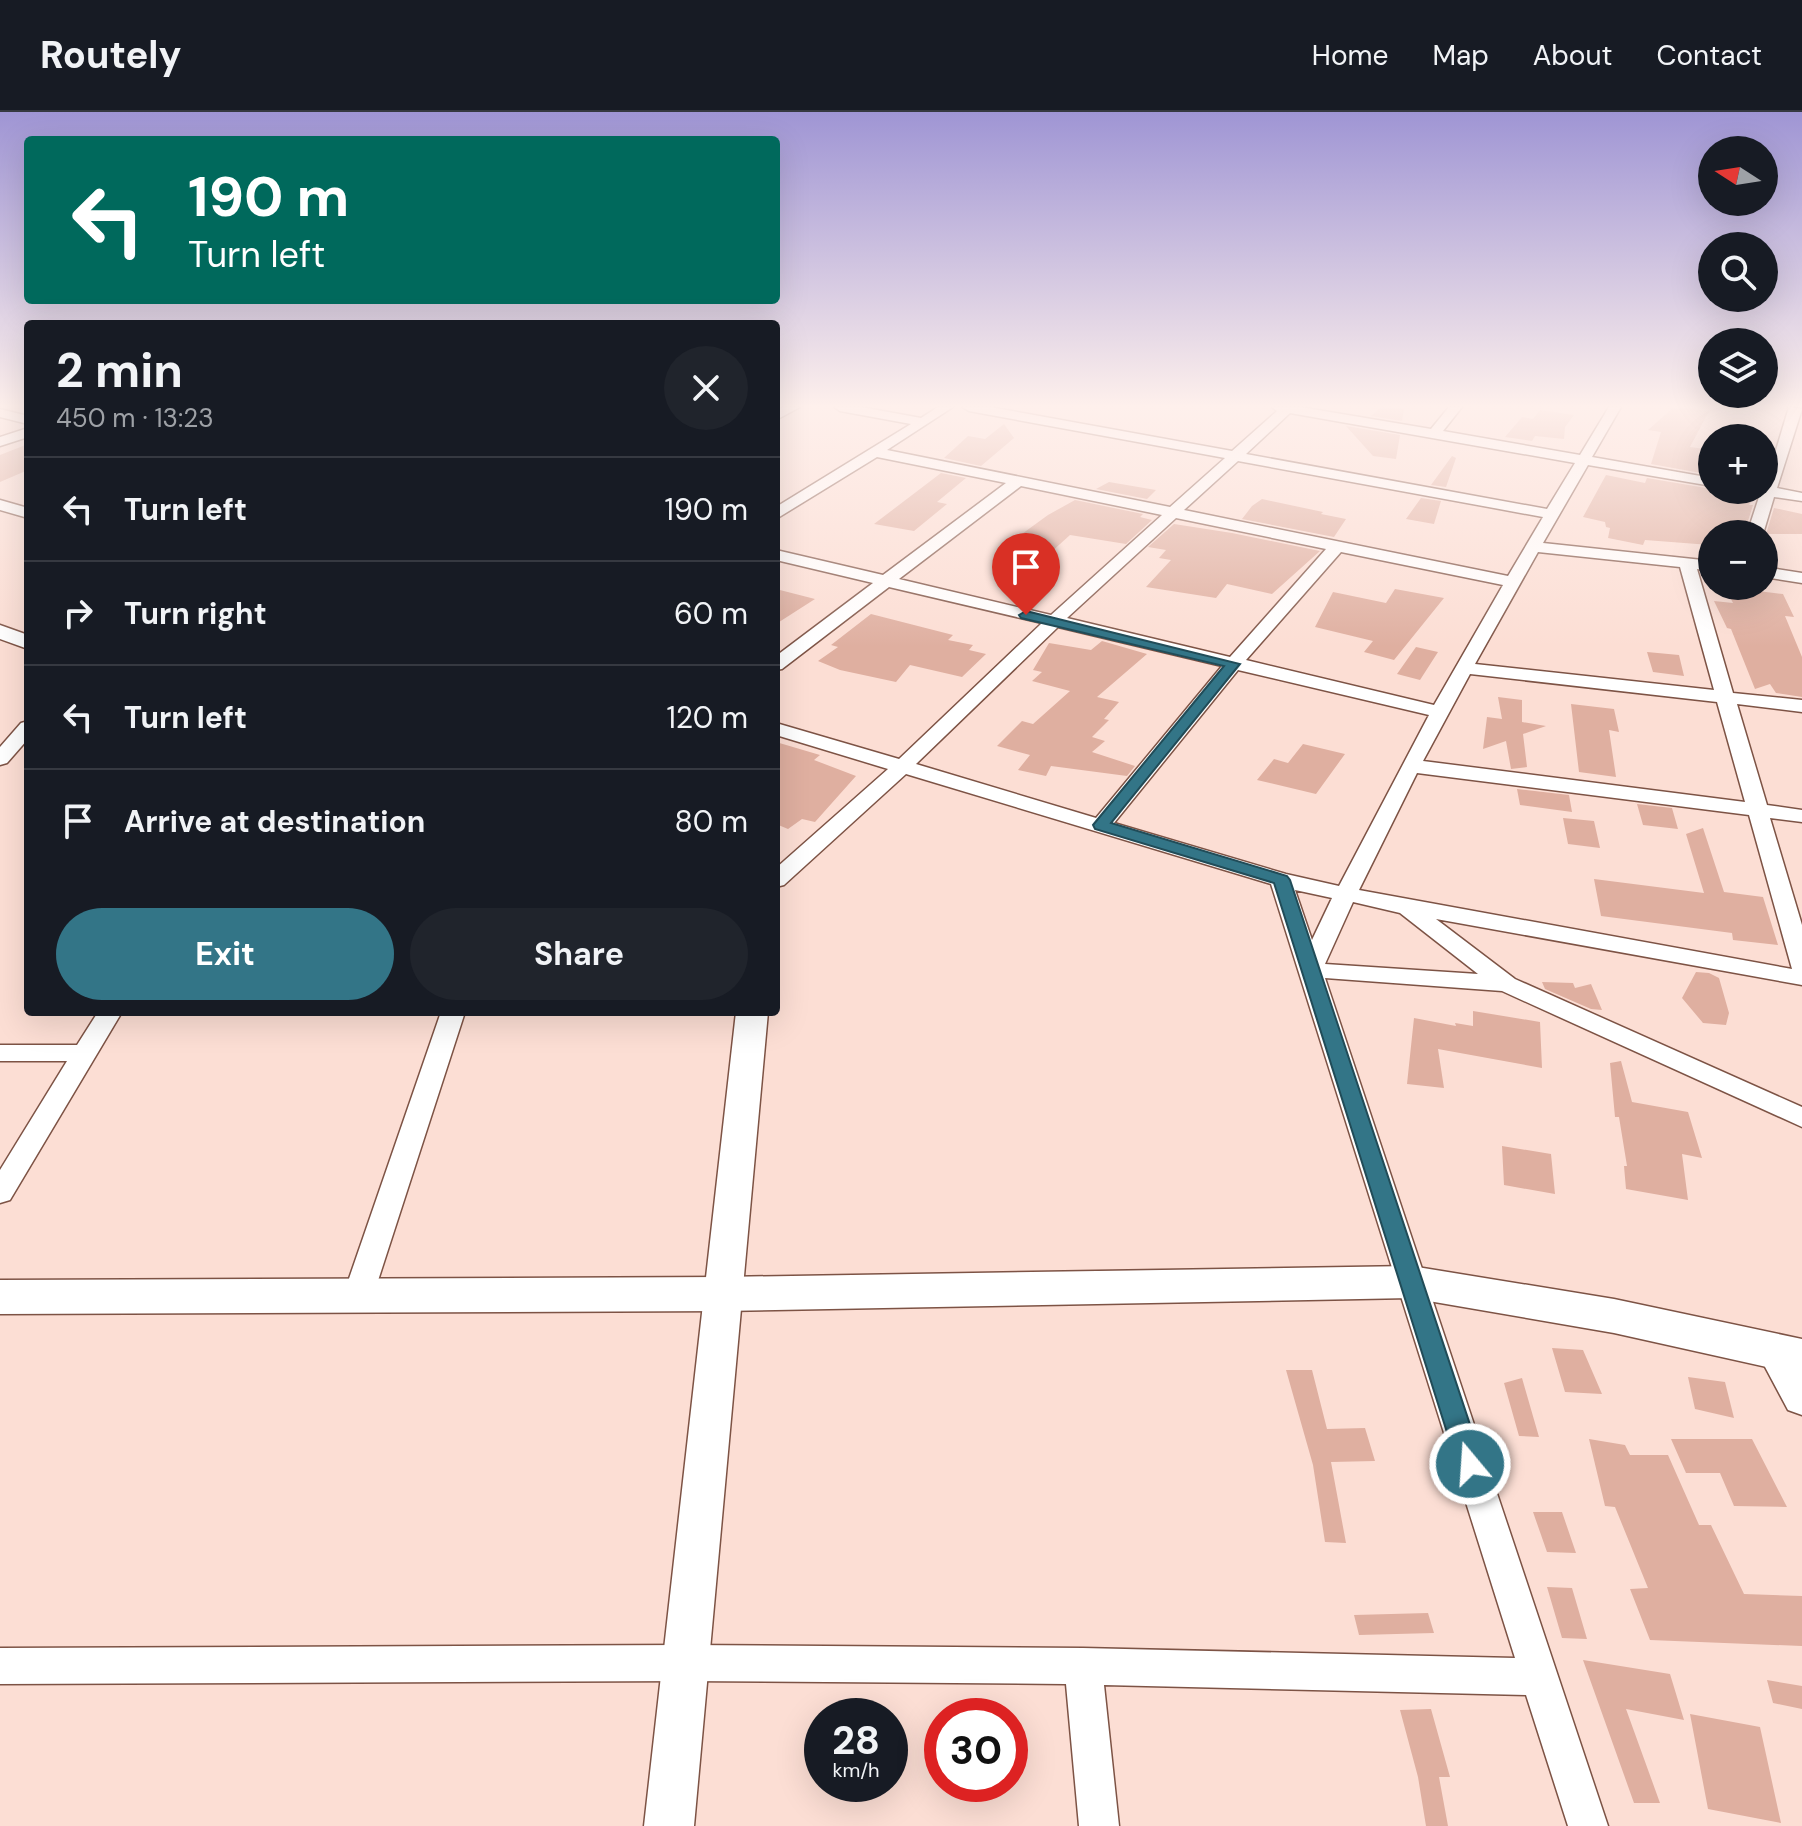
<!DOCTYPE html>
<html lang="en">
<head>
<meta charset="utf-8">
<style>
  :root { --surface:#171b24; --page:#20242c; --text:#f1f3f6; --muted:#9ea1a6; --line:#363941; --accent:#337587 }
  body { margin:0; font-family:"DM Sans",sans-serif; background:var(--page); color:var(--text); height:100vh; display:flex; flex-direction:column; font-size:30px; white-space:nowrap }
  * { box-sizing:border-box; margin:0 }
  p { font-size:26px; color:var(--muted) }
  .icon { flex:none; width:44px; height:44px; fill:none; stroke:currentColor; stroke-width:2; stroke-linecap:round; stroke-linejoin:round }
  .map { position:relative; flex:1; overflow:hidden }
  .details { position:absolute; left:24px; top:208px; width:756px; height:696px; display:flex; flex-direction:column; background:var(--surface); border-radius:8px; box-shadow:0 8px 32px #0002 }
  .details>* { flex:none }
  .guide { position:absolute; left:24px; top:24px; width:756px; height:168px; border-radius:8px; box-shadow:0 8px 32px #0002; background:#00695c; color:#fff; overflow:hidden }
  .needle { width:52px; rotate:282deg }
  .tools { position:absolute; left:1698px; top:24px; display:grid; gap:16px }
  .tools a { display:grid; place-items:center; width:80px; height:80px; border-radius:50%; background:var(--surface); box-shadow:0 8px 32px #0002; font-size:40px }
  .speed { position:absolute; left:804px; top:1586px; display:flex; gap:16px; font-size:40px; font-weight:700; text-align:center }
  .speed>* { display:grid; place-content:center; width:104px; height:104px; border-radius:50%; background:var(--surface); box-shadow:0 8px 32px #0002; line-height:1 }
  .speed small { font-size:20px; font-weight:400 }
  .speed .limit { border:12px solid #d22; background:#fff; color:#111 }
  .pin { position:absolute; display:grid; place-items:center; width:68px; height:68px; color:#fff; margin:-82px -34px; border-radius:50% 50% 50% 0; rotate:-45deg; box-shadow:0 0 8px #0007 }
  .pin .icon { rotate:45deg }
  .me { position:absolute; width:88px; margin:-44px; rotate:342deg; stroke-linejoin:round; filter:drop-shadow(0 0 6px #0008) }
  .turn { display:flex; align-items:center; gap:28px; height:168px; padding:0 32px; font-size:36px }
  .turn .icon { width:104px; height:104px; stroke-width:2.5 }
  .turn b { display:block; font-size:56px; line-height:68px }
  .round { display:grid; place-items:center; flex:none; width:84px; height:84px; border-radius:42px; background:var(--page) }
  .headline { display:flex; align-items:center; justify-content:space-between; height:136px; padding:0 32px }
  h1 { font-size:48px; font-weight:700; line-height:60px }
  .primary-button { display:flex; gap:16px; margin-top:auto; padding:16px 32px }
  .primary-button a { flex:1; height:92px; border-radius:48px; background:var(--accent); color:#fff; font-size:32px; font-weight:700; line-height:92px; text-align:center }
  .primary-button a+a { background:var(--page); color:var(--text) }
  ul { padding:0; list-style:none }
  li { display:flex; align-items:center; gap:24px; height:104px; padding:0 32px; border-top:2px solid var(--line) }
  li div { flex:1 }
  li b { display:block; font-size:30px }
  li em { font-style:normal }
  header { display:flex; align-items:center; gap:48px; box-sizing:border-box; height:112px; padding:0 40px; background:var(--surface); border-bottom:2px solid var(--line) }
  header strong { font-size:38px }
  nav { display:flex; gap:44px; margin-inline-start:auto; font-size:28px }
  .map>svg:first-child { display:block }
</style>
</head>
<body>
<header>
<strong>Routely</strong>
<nav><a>Home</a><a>Map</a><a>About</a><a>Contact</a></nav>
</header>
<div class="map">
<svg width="1802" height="1714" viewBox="0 0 1802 1714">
  <rect width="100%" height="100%" fill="#fcded4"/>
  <!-- building -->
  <path fill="#dfafa0" d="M1381,295L1404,297L1402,309L1371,304Z
    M1674,295L1709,299L1690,335L1712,338V363L1651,352L1661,320L1648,318Z
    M1540,298L1574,303L1565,315L1564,327L1535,324L1532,329L1505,325L1522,305L1533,307Z
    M1004,312L1014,326L981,354L944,346L968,324L985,327Z
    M1346,314L1400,323L1396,347L1373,344Z
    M28,332V358L0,370V343Z
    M1452,344L1456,346L1446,375L1431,373Z
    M941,361L966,366L937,390L947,392L914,419L874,412Z
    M1606,363L1645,371L1647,366L1712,377V383L1751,390L1749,393H1753L1744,422H1712L1710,433L1645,428L1643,433L1608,426L1610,416L1606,415L1605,410L1583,405Z
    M1109,370L1156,378L1147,387L1096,377Z
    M1421,386L1441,389L1434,412L1406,407Z
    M1262,387L1323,400L1321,402L1346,407L1334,425L1242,407L1252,394Z
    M1075,388L1143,402L1140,405L1152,408L1126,432L1070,423L1039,451L997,440L1048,403Z
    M1774,396L1802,402V422H1766Z
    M1174,412L1232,421L1320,439L1272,482L1227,472L1216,486L1146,475L1171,448L1159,446L1166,438L1148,435Z
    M776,477L815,487L776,512Z
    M1395,477L1444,486L1394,548L1364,540L1373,529L1315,515L1333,480L1386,491Z
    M1750,478L1783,482L1794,505L1785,504L1802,545V585L1776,581L1770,572L1755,577L1731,517L1727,516L1714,489L1733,491L1729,483L1752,485Z
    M871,502L953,523L948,528L973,533L969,538L986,542L962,565L910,553L896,570L840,558L818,549L838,535L831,533Z
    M1102,529L1147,542L1097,585L1119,590L1104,607L1109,608L1092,625L1105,629L1092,640L1135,654L1127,664L1051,654L1046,664L1018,658L1030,643L997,634L1022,609L1033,612L1070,579L1032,569L1042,560L1033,558L1049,531L1091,538Z
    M1416,535L1438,540L1420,568L1397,562Z
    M1647,540L1679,543L1684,564L1653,560Z
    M1498,585L1522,588V610L1546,614L1523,622L1527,655L1511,657L1506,629L1483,637L1487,605L1502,607Z
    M1571,592L1614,597L1619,620L1609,618L1616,665L1579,660Z
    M776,630L820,643L814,648L856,664L815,710L802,707L788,717L776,712Z
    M1303,632L1345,642L1316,682L1257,668L1274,647L1288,651Z
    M1517,677L1569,683L1572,700L1520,693Z
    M1637,692L1672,696L1678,717L1643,713Z
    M1563,706L1594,709L1600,736L1568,732Z
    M1703,716L1724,780L1763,785L1778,833L1733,828L1732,821L1601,804L1594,767L1704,781L1686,722Z
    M1696,860L1709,861L1719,866L1729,901L1726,913L1703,911L1682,886Z
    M1542,870L1573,871L1575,876L1591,872L1602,898L1591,897L1545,877Z
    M1473,899L1540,910L1542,956L1438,937L1444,976L1407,972L1414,906L1456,914L1455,911L1473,914Z
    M1621,949L1632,990L1688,1000L1702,1046L1682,1042L1688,1088L1626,1077L1624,1054H1627L1619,1005H1615L1610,951Z
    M1502,1034L1551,1042L1555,1082L1504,1073Z
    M1552,1236L1583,1238L1602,1282L1565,1280Z
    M1286,1258H1312L1327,1317L1365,1316L1375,1349L1331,1350L1346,1431L1325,1430L1313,1353Z
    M1688,1265L1725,1270L1734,1306L1695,1297Z
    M1522,1266L1539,1325L1519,1324L1504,1271Z
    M1589,1327L1625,1333L1630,1343H1668L1699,1413H1711L1744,1482L1802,1484V1534L1650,1528L1630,1477L1648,1476L1615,1395L1605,1394Z
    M1671,1327H1752L1787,1395L1734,1394L1720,1361H1686Z
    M1533,1400H1562L1576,1441L1547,1440Z
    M1547,1475L1572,1476L1587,1527L1562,1526Z
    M1428,1501L1434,1521L1359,1523L1354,1503Z
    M1583,1548L1670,1562L1684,1608L1626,1597L1660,1691H1634Z
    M1767,1568L1802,1574V1597L1773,1591Z
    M1431,1597L1450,1665H1439L1448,1714H1426L1418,1665L1400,1598Z
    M1690,1602L1760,1615L1781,1711L1708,1697Z"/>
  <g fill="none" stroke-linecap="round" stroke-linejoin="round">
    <defs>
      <path id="minor" d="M783,295H800L776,308V299Z
        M834,295H861L921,306L938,295H953L887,338L1170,395L1225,346L969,299L962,295H990L1232,339L1277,299L1272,295H1300L1431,317L1449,295H1462L1443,319L1580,343L1609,295H1621L1592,345L1712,366V374L1588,353L1543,431L1712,449V459L1697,457L1733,581L1802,588V600L1737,592L1767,693L1802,698V710L1770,706L1802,813V873L1436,807L1515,867L1802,995V1015L1502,879L1325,866L1608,1714H1568L1526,1583L1104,1573L1119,1714H1079L1066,1572L686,1569L0,1572V1536L686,1533L1083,1536L1515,1546L1271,772L906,662L784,773L776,775V756L888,657L776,623V611L899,647L1042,511L889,475L782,557L776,558V544L873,471L776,448V438L883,463L1006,371L877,345L776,407V395L911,312L840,299ZM1290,301L1575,351L1547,397L1246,342ZM1238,349L1543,405L1508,464L1184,398ZM1021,374L1162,403L1051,503L899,467ZM1176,406L1326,437L1230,545L1067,506ZM1341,440L1503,473L1434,593L1246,548ZM1538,440L1680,455L1714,578L1475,552ZM1058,515L1222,554L1096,706L916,652ZM1238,558L1429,603L1339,774L1286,762L1114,711ZM1470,562L1717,590L1745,690L1423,649ZM1417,661L1749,703L1792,857L1359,778ZM1295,778L1332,786L1312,828ZM1353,790L1400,801L1478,862L1325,852Z
        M1789,295L1802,297L1777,376L1802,381V389L1774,385L1763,422H1747L1760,382L1753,378H1764Z
        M0,297L28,304V312L0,305Z
        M28,316V325L0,334V325Z
        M0,388L28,396V406L0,398Z
        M1764,455L1802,461V471L1764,465Z
        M28,609V627L7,651L0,653V635L21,611Z
        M98,900H122L10,1088L0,1091V1058L67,949H0V933H77Z
        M441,900H465L373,1184L369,1192L358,1196L347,1192L343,1184Z"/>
      <path id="tertiary" d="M0,513L28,523V537L0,527Z
        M736,900H768L694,1714H644Z
        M1776,1222L1790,1227L1802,1249V1303L1788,1298L1756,1238L1762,1227Z"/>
      <path id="secondary" d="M1411,1154L1614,1187L1802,1227V1263L1614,1221L1411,1186L723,1199L0,1202V1168L723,1165Z"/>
    </defs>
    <!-- minor casing -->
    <use href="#minor" stroke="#7d5345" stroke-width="3"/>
    <!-- tertiary casing -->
    <use href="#tertiary" stroke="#7d5345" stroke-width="3"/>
    <!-- secondary casing -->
    <use href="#secondary" stroke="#7d5345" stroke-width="3"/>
    <!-- minor -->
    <use href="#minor" fill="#fff" fill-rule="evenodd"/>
    <!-- tertiary -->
    <use href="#tertiary" fill="#fff" fill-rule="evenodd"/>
    <!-- secondary -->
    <use href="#secondary" fill="#fff" fill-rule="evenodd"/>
  </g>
  <!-- sky -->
  <linearGradient id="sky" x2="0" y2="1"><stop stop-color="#9f95d4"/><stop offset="0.55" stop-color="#fef0ec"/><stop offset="1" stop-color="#fef0ec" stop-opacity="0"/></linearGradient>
  <rect width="1802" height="535" fill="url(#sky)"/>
  <!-- route -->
  <path fill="#337587" stroke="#214c58" stroke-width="2" d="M1026,499L1240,552L1111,711L1287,764L1290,768L1483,1352L1479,1360L1470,1363L1461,1360L1457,1352L1274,771L1095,717L1093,713L1224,554L1021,506L1019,503Z"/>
</svg>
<div class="tools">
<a><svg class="needle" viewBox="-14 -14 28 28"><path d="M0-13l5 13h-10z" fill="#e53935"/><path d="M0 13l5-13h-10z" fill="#9ea1a6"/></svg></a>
<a><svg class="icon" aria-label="search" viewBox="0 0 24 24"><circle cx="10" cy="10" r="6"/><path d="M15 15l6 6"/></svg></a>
<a><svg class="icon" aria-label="layers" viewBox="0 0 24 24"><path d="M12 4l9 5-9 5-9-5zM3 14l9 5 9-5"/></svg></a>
<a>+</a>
<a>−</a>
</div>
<div class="speed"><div>28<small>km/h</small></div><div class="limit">30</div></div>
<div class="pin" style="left:1026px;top:503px;background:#d93025"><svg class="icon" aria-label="arrive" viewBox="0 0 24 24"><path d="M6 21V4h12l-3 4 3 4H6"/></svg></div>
<svg class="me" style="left:1470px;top:1352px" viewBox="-20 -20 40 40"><circle r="17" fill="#337587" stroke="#fff" stroke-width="3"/><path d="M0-11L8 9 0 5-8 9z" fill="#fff"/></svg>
<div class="guide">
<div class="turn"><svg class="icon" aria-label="left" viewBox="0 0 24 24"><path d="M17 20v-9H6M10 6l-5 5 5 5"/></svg><div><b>190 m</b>Turn left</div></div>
</div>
<section class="details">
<div class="headline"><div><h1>2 min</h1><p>450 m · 13:23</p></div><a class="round"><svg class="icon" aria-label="close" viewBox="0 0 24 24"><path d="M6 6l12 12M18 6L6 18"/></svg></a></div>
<ul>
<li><svg class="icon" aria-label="left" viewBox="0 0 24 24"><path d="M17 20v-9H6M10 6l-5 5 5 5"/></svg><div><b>Turn left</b></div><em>190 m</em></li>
<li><svg class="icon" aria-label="right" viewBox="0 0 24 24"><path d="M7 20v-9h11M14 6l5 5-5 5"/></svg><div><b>Turn right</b></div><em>60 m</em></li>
<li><svg class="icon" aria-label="left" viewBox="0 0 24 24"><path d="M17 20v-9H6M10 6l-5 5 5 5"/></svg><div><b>Turn left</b></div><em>120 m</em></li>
<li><svg class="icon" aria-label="arrive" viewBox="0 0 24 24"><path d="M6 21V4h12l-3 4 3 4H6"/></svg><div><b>Arrive at destination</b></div><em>80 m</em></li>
</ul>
<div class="primary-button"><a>Exit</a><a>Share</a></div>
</section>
</div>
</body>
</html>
